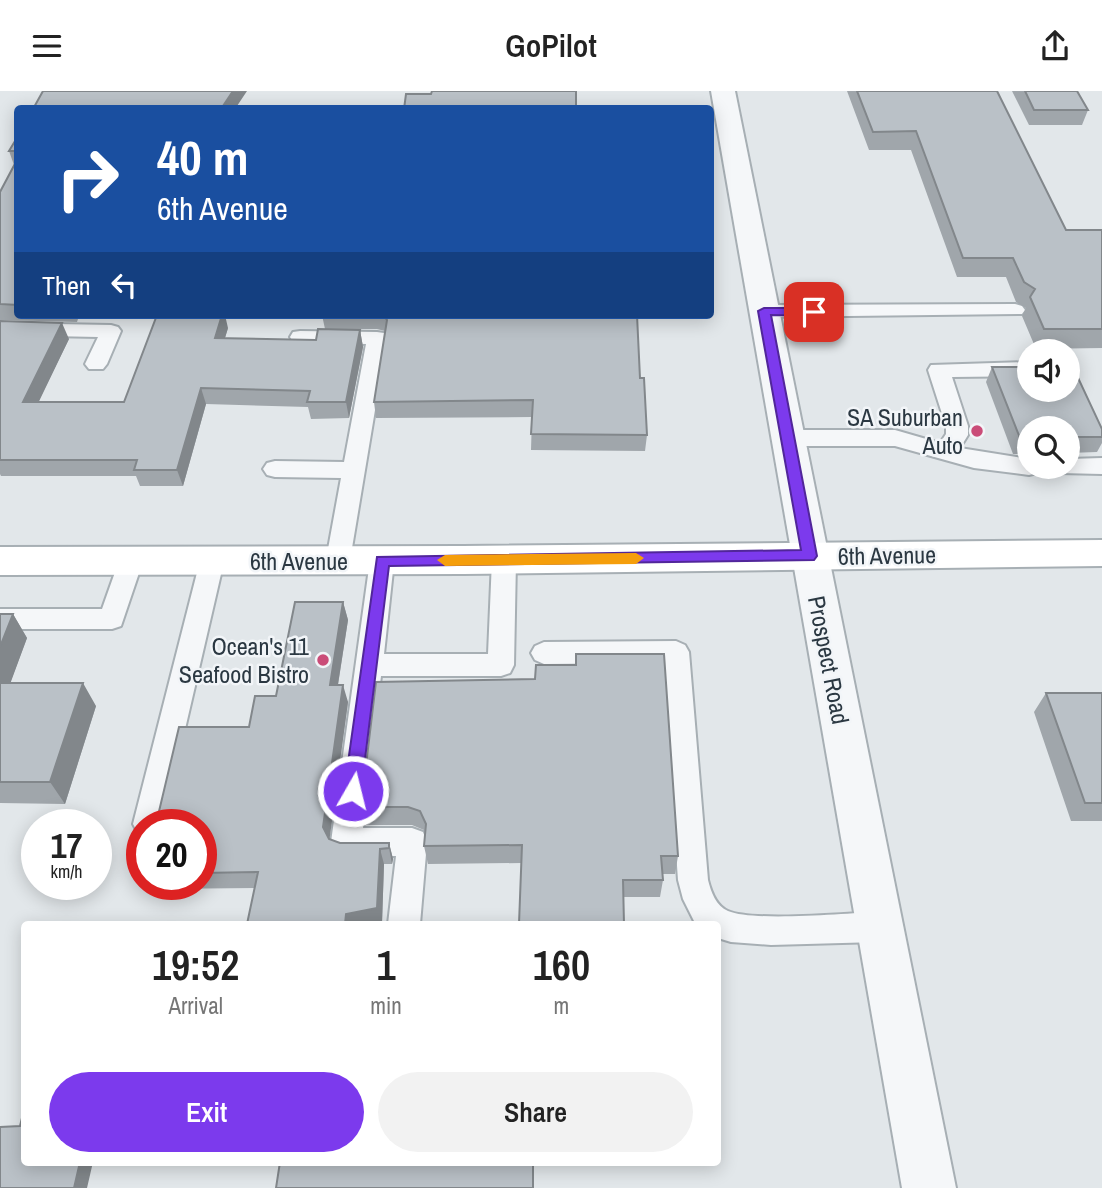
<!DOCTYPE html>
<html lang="en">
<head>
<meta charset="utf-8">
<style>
  :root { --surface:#fff; --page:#f2f2f2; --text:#222; --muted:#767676; --accent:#7c3aed }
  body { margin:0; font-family:"Archivo Narrow",sans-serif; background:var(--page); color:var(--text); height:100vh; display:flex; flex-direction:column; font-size:26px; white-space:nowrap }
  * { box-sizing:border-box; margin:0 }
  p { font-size:23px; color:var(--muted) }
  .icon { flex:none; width:38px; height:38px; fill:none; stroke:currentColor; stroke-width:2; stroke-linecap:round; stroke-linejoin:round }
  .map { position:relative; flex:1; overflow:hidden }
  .side { position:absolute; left:21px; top:830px; width:700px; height:245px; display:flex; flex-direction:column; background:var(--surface); border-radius:7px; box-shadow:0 4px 18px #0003 }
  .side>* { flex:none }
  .guide { position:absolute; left:14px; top:14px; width:700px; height:214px; border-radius:7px; box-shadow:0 4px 18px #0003; background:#1a4fa0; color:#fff; overflow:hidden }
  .fabs { position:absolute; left:1017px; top:248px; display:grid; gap:14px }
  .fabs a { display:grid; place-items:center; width:63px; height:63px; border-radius:50%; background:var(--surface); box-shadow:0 4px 18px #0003; font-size:35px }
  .speed { position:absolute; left:21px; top:718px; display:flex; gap:14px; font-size:35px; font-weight:700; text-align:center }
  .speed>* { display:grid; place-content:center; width:91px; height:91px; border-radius:50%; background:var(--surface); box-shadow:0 4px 18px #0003; line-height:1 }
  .speed small { font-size:18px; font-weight:400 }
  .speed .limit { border:10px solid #d22; background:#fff; color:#111 }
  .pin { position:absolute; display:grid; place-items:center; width:60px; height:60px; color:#fff; margin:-30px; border-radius:14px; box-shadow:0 4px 10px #0006 }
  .me { position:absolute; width:77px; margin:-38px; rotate:8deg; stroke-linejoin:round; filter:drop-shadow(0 0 5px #0008) }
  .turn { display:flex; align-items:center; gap:24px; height:147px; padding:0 28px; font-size:32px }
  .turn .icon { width:91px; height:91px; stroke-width:2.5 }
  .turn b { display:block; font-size:49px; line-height:60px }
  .then { display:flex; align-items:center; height:66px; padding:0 28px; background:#0003; gap:14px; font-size:26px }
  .eta { display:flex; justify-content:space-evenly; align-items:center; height:119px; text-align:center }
  .eta b { font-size:42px; font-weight:600; line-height:49px }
  .action { display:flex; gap:14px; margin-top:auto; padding:14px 28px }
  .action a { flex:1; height:80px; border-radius:42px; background:var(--accent); color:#fff; font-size:28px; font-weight:600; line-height:80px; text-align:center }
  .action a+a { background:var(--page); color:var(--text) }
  header { display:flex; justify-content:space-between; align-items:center; height:91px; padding:0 28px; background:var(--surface); font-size:32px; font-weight:600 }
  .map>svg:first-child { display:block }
</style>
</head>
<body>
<header><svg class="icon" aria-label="menu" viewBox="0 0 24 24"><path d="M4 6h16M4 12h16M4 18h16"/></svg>GoPilot<svg class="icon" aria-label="share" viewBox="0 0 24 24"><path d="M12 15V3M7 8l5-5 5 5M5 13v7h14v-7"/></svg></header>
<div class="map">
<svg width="1102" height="1097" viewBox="0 0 1102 1097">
  <rect width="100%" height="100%" fill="#e2e7ea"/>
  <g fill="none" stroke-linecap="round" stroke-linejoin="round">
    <defs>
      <path id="lane" d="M1015,213L1022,215L1025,219L1022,223L764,226L757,224L754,220L757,216L764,214Z
        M0,232L111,234L118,236L121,240L107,273L103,278H89L85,273L98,246L0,244Z
        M300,240L377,241L384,242L387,247L350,469L347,476L338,478L329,476L326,469L341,387L275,386L267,384L263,378L267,372L275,370L344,371L366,253L293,251L290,246L293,241Z
        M1029,271V285L952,286L968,335V344L960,357L1029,368V376H1040L1037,382L1029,384L974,377L895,355H789L781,352L778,347L781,342L789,339H895L940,352L946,343V335L928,279L931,274Z
        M1102,367V383L1060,382L1057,376H1068V368Z
        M504,460L513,462L516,469L514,574L510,582L501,585H381L363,737H412L423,741L427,751L420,833H388L396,765H346L335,761L331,751L370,470L373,463L382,461L391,463L394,470L384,563H488L492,469L495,462Z
        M131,461L140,463L143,470L121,535L112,538H0V518H102L119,470L122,463Z
        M212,461L221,463L224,470L163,733H142V744L138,742L133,733L200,470L203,463Z
        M676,550L685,554L689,561L708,789C711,801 716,815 728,820C754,831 847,822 878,821L889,825L894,836L889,847L878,851L771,854L731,851L718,847V833H696L694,830L683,808L678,789L663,572L544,573L535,569L531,562L535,555L544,551Z"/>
      <path id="street" d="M711,0H735L956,1097H902Z"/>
      <path id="secondary" d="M1102,449V475L463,483L0,484V456L463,455Z"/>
    </defs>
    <!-- lane casing -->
    <use href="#lane" stroke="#a7afb4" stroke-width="4"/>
    <!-- street casing -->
    <use href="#street" stroke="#a7afb4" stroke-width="4"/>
    <!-- secondary casing -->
    <use href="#secondary" stroke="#a7afb4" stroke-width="4"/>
    <!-- lane -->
    <use href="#lane" fill="#f5f7f9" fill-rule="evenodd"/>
    <!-- street -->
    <use href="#street" fill="#f5f7f9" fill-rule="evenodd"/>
    <!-- secondary -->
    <use href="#secondary" fill="#fff" fill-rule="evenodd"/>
  </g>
  <!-- wall -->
  <path fill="#a0a6ab" d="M847,0H997L1066,139H1102V257L1036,258L1022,225L1026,217L1016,211L1006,186H957L911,59H869Z
    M1012,0H1077L1088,19L1082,34H1029Z
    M18,45V224H99L97,228H78L77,231L0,229V101L14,74L9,60Z
    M322,224H637L640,287L647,344L645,360L531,359L532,326L376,327L374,311L385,240L377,238H325Z
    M0,230L69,248L38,311H124L228,237L225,247L316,249L360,239L363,256L349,327L311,328L308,316L206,313L183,395H140L136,385H1L0,383Z
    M992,276L1102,338V352L1097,361L1068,362V338H1029V363H1013L986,291Z
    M343,511L348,529L338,594L348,611L329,748L340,752H389L393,768L392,773H384L382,832L376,833H247L255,797L154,798L151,793H201V733L249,636L276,605Z
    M0,523H13L27,547L10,592L96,615L65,713L0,712Z
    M376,591L678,765L675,783H663V789L660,806H624L521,772L428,773L424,755L425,742L424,739L412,734H366L361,716Z
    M1046,602H1102V730H1071L1034,621Z"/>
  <!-- shaded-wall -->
  <path fill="#82878b" d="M233,0H247L235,18H221Z
    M222,224H225L228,237L220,263L215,247Z
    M62,232L69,248L31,327L23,311Z
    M360,239L363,256L349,327L346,311Z
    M201,297L206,313L183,395L177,379Z
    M343,511L348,529L335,612L330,594Z
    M13,523L27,547L2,615L0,613V556Z
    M83,592L96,615L65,713L50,691Z
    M343,594L348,611L329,752L323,736Z
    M389,752L393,768L392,773L389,757Z
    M380,758L384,773L382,832L376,833H345L346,823Z
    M80,1071H93L87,1097H74Z"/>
  <!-- building -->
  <path fill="#bac1c7" stroke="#82878b" stroke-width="2" d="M43,0H233L221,18H33Z
    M432,0H576V18H404L406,3H431Z
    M857,0H997L1066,139H1102V238H1044L1030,206L1035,198L1024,191L1013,167H963L916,40L873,41Z
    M1025,0H1077L1088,19H1034Z
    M18,45V60H9Z
    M18,67V214L0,213V101Z
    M157,224H222L215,247L316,249L318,238L360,239L346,311H307L310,300L201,297L177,379H134L137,369H0V230L62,232L23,311H124Z
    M383,224H637L640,287H644L647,344L531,343L533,309L374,311L387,229Z
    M992,276H1029V299H1068V276H1073L1102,338V346H1073L1074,349H1068V338H1029V347H1020Z
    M295,511H343L330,594H343L323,736L329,748L340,752H389V757L380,758L377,817L346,823L345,833H247L258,781L201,782V733H156L179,636H249L255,605H276Z
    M0,523H13L0,556Z
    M576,563H664L678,765H661L663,789H623L624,833H519L522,754L424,755L426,733L420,720L408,716H361L376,591L535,588L536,574H576Z
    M0,592H83L50,691H0Z
    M1046,602H1102V712H1085Z
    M24,1019V1071H80L74,1097H0V1036L20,1035Z
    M280,1071H533V1097H276Z"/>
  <!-- route -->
  <path fill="#7c3aed" stroke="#51269a" stroke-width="2" d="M764,217H814L820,221L814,225L771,224L817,465L814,469L389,475L361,700L359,706L353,708L346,706L344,700L377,466L801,459L758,220Z"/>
  <!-- slow -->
  <path fill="#f59e0b" d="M636,462L644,467L636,473L445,475L437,469L445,464Z"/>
  <!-- markers -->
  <g fill="#ca4c78" stroke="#f2f5f8" stroke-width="2.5">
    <circle cx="977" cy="340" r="7"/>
    <circle cx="323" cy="569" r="7"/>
  </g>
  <g text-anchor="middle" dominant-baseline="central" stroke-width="5" stroke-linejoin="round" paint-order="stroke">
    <!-- poi labels -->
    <g font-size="24" fill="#2b3842" stroke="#f2f5f8" text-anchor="end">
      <text x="963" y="326">SA Suburban<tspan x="963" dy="28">Auto</tspan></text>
      <text x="309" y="555">Ocean's 11<tspan x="309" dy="28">Seafood Bistro</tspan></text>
    </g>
    <!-- street labels -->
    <g font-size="24" fill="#2b3842" stroke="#f2f5f8">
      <text transform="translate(887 464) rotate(-1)">6th Avenue</text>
      <text x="299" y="470">6th Avenue</text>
      <text transform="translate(829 569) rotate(79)">Prospect Road</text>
    </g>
  </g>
</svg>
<div class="fabs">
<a><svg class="icon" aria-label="sound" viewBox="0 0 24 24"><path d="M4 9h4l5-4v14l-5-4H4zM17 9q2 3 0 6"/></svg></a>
<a><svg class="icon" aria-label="search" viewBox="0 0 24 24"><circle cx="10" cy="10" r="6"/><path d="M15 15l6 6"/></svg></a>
</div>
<div class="speed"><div>17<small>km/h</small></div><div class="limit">20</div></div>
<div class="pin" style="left:814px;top:221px;background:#d93025"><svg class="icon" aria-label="arrive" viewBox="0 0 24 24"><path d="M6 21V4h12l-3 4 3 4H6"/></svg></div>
<svg class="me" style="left:353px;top:700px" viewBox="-20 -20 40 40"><circle r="17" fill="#7c3aed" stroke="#fff" stroke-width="3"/><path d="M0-11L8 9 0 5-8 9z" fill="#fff"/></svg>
<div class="guide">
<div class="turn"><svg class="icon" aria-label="right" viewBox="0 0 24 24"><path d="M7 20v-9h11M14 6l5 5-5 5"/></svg><div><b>40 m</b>6th Avenue</div></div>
<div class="then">Then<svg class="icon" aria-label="left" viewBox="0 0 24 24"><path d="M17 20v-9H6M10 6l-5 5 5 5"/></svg></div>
</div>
<section class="side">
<div class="eta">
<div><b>19:52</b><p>Arrival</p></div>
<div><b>1</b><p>min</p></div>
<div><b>160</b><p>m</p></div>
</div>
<div class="action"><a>Exit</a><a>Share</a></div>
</section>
</div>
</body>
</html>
